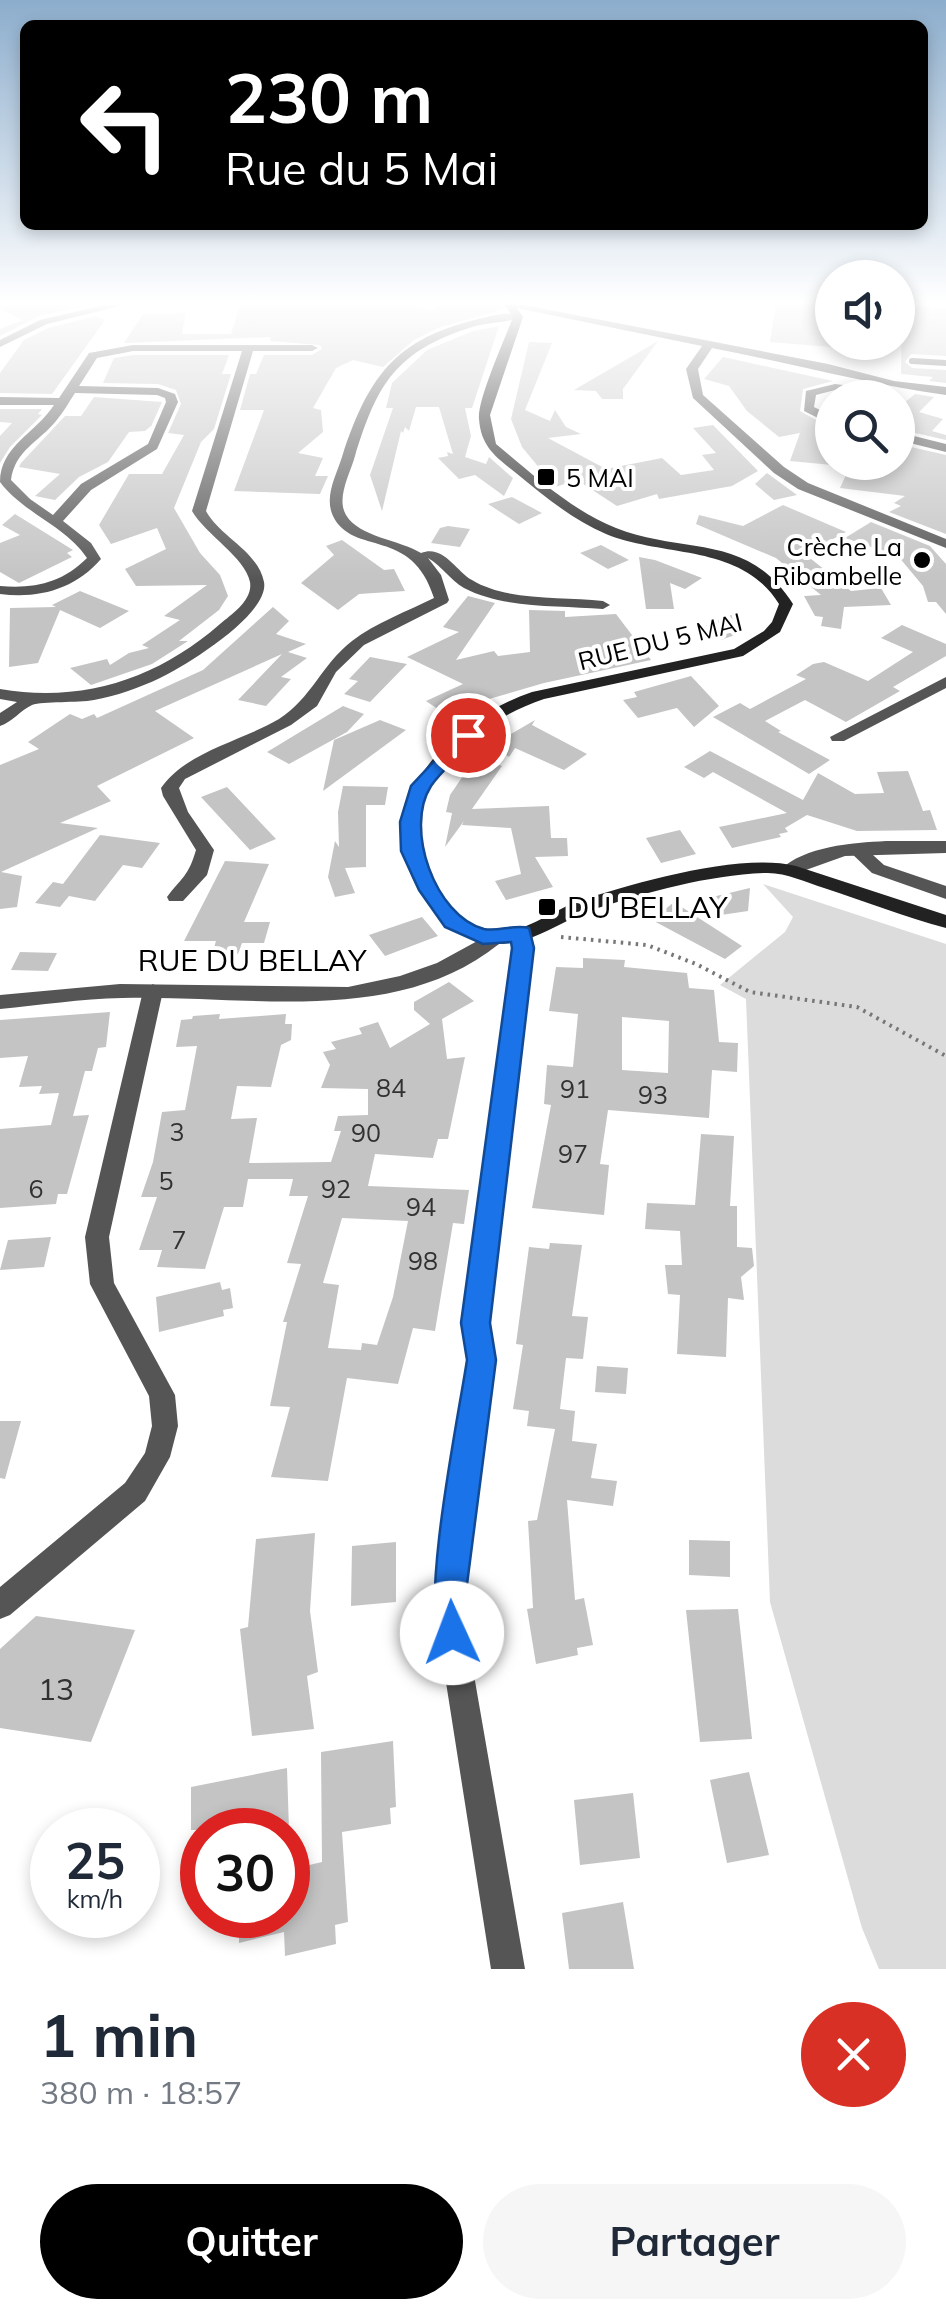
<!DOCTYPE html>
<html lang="fr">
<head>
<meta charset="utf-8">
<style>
  :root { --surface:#fff; --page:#f6f6f7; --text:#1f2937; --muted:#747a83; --accent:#000 }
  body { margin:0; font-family:Mulish,sans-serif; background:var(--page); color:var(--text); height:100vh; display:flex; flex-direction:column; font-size:38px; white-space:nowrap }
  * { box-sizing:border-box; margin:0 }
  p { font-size:32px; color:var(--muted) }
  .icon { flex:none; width:55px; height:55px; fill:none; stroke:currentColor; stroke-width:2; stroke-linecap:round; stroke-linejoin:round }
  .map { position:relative; height:1969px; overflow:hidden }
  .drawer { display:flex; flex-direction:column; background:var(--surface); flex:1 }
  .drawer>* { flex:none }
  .guide { position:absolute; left:20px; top:20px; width:908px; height:210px; border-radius:15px; box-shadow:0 5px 15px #0003; background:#000; color:#fff; overflow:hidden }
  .controls { position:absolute; left:815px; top:260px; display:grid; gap:20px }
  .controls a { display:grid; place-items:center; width:100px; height:100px; border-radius:50%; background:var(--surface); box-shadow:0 5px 15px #0003; font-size:50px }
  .speed { position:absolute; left:30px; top:1808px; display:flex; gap:20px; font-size:50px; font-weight:700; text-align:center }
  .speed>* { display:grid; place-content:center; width:130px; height:130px; border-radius:50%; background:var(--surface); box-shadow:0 5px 15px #0003; line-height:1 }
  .speed small { font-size:25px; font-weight:400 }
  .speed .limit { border:15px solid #d22; background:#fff; color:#111 }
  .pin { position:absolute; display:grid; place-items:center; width:85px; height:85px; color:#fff; margin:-42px; border:5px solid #fff; border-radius:50%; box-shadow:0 2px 10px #0007 }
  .me { position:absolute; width:110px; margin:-55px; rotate:358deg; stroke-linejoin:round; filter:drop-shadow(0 0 8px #0008) }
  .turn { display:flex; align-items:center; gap:35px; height:210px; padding:0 40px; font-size:45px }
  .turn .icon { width:130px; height:130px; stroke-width:2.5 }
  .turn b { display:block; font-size:70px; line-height:85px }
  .round { display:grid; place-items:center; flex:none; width:105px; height:105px; border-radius:52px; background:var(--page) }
  .summary { display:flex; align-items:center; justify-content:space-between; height:170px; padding:0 40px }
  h1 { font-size:60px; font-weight:700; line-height:75px }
  .action { display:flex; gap:20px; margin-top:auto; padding:20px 40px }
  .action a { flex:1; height:115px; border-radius:60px; background:var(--accent); color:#fff; font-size:40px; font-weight:700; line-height:115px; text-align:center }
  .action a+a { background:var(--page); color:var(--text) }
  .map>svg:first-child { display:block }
</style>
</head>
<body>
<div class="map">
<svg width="946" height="1969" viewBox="0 0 946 1969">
  <rect width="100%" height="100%" fill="#fff"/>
  <!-- green -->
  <path fill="#dcdcdc" d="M763,884L946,944V1969H879L862,1928L770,1602L746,999L720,985L785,932L793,917Z"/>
  <!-- building -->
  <path fill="#c4c4c4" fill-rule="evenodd" d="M0,305H77L80,307L39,316L0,336V329L23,320L0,309Z
    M240,305H415L431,310L443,305H501L503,309L438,328L414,340L383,367L353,360L336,368L313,408L321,410L323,432L298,453L323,458L315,476H328L320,494L234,491L264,410H240L250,374H256L264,355H312L322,349L320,345L270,341L271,337L124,343L143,314L186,313L182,334H231Z
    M776,305H832V347L770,342Z
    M902,305L946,308V356L911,354L905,362L912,368L946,370V383L929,381L933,377L901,374Z
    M96,316L105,320L52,394L0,393V373L24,340L48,328Z
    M499,326L472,408H465L471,436L465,457L486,464L489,457L513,478L504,496L475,475L459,479L438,458L448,456L447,452L453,454L439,407H416L409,431L405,427L403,433L401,431L382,511L370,475L393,408H386L392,383L427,350L473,331Z
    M658,341L623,389V399H602L596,391L574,390Z
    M529,342L552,343L525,410L550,421L555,410L566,427L581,434L548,438L606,469L662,458L681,475L714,470L702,455L716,453L693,428L713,425L758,471L732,486L659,499L657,494L617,506L577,480L555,487L522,447L511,419Z
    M133,355H229L222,374H231L214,429L201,442L174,508L200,553L220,575L228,596L219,610L179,641H188L152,664L91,685L70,668L107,659L110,665L129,653L149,648L142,645L180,620L164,616L207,585L136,586L125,569L166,549L157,528L111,544L99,525L129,474H162L184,435L168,433L181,404L176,390L158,384L103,383L114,358Z
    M723,357L833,381L803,389L800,411L832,429V465L790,461L800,433L779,437L747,411L729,386L704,379Z
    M915,394L934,397L919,412L943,419L932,431L946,435V440L898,429V408Z
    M94,397L162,402L149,431L152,425L145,431L129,432L108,462L79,477L55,500L35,496L60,474L19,467L21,463L65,416H81Z
    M0,409H42L38,414L42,415L10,447L0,463V436L12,423L0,422Z
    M898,444L946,455V534L889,512L901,506L894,503L905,496L840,488L852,462H898Z
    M767,473L797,495L774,500L755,484Z
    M512,497L542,513L519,524L488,504Z
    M783,505L846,532L805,554L851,591L881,588L891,605L844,607L841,629L821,626L823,617L815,616L804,596L821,595L776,558L696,524L699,515L743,526Z
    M15,514L73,550L67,553L72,557L19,583L0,572V543L20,535L2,525Z
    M871,522L930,546L946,564V614L936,602H928L923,586L898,556L845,538Z
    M448,526L470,529L460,547L431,543L440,528Z
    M342,540L384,570L394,569L405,591L359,594L338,610L301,583L334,555L326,546Z
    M601,545L629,560L608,569L580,553Z
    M639,557L655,560L702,578L685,589L670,583L674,609H646Z
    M80,591L129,611L100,628L60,610L38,663L9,667L10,608L56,607L52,605Z
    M468,596L495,603L456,660L494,651L498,656L530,652L529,610L565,611V617L616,614L651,660L544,683L489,699L448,716L426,701L463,684L407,657L459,632L443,627Z
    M273,607L289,621L276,634L306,644L288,652L307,658L281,677L291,679L266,706L238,700L282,654L155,711L194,738L97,786L111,801L60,823L98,828L1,872L22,876L17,907L0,909V765L39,749L28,742L70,714L82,719L94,714L97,718L203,670Z
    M736,613V624L746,631L721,640L703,627Z
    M902,625L946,644V656L893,687L900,691L846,722L805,700L765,721L781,731L778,732L830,760L809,774L713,717L740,703L750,709L806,679L796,675L813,664L824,662L868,681L913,652L881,638Z
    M370,657L407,664L370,702L344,694L358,681L349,679Z
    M691,676L719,706L694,727L677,708L638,718L623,700L637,697L634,692Z
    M343,706L364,714L347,732L289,764L267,752Z
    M380,720L406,730L323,791L334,740Z
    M535,720L532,725L587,754L564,770L515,748L509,757L492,745Z
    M710,751L803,800L818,773L855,794L884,793L877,772L908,771L923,811L930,810L937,830L857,831L807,815L785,828L788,832L779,834L781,837L732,848L719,827L787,813L713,772L704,778L684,767Z
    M476,757L502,766L472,809L549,806L551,838H567L568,856L535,857L553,887L506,900L495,881L521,874L511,828L462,825L464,821L445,847L452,813L446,812L450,795Z
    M343,786L388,787L385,805H366V867L345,868L355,893L335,897L328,877L335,841L339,847L338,812Z
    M227,787L276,839L250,850L201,797Z
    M680,830L696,854L661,863L646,838Z
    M100,835L160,843L142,868L123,865L95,901L69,896L60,907L35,903L53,882L63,884Z
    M225,861L269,864L244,922H270L264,943H242L238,954H212L216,941H184Z
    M750,888L748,911L721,915L708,898Z
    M674,902L742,946L725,959L652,920Z
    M422,917L438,936L385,956L369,935Z
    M20,952L57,953L48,971L11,970Z
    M583,958L625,960L624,967L687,973L689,988L714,990L719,1042L738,1043L737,1072L712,1070L709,1118L608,1110L600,1164L609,1165L604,1215L532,1208L551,1105L544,1104L547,1065L573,1067L578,1014L549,1011L556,967L583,968ZM622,1017L669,1021L668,1073L622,1070Z
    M449,982L474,1001L442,1019L447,1059L465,1057L448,1139H438L433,1158L375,1154L368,1186L469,1190L464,1224L453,1223L435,1331L413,1328L398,1384L347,1378L328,1481L271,1477L290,1407L270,1406L287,1322H283L301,1264L287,1263L308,1196H289L293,1179H248L243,1207H224L205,1269L157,1267L162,1250H139L157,1197H141L153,1162L162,1112L185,1110L197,1046L176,1047L181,1020L192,1019L193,1016L220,1014L219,1019L286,1014L285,1024H292L291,1040L281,1045L271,1087L237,1086L231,1119L257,1118L249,1163L331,1162L341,1131H334L338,1116L368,1115V1089L321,1088L330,1065L323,1052L336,1049L331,1042L362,1034L359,1028L378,1022L390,1048L430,1024L414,1010V1002ZM342,1218L408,1221L393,1297L377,1345L362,1343L361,1350L328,1348L339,1285L323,1283Z
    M110,1012L106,1047L98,1048L92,1071H85L73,1116L89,1115L67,1194H58L56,1204L0,1208V1129L51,1125L59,1093L39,1094L42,1086L19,1087L28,1056L0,1058V1020Z
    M701,1134L734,1136L730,1206H737V1247L752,1248L754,1266L741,1277L744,1300L728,1298L726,1357L677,1354L680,1295L668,1294L665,1265H682L680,1231L645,1229L647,1203L695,1205Z
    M51,1237L44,1267L0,1270L8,1240Z
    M550,1243L582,1245L572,1316L588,1317L583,1359L566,1358L560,1409L575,1411L572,1441L597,1444L591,1478L617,1481L613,1506L567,1500L575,1600L584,1598L593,1645L577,1648L578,1655L536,1664L527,1609L533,1608L528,1521L537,1520L555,1429L527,1426L529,1411L513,1409L523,1345L516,1344L529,1247L549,1249Z
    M220,1282L222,1290L230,1288L233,1308L223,1310L224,1316L159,1332L156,1297Z
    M597,1366L628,1368L626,1394L595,1392Z
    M0,1421H21L5,1479L0,1478Z
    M315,1533L310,1611L318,1672L307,1676L314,1729L252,1736L240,1629L248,1627L256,1539Z
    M689,1540L730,1541V1577L689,1575Z
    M396,1542V1602L351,1606L352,1546Z
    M738,1609L752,1739L700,1742L686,1610Z
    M36,1616L135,1630L91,1742L0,1728V1649Z
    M393,1741L396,1807L390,1808L391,1824L342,1832L348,1922L335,1925L336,1944L285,1956L284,1932L239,1943V1915H288V1870L322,1862L321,1752Z
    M287,1768L289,1830H191V1787Z
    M749,1772L769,1855L727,1863L710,1780Z
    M633,1793L640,1858L580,1865L574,1800Z
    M623,1902L634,1969H569L562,1913Z"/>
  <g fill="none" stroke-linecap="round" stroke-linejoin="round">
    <!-- path -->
    <path stroke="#777" stroke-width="4" stroke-dasharray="2.5 5" stroke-linecap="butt" d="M561,937L647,945L696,964L750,992L857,1007L946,1056"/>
    <!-- service -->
    <path stroke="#555" stroke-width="6" d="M912,361L946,363"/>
    <!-- minor -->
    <path fill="#555" fill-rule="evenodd" d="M104,305H124L47,324L0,347V340L40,320Z
      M524,305L828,364L894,381L946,387V395C867,384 790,363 712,348L698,369L703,395L784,467L808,483L946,539V548L798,489L774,473L693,398L686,369L702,346L507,306Z
      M501,314L518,313L523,316C509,323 488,322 472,327C396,351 377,384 355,456C350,474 336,498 346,515C359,537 400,540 421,553C443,544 455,570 472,580C508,602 563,596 603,601L610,605L603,609C559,605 504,609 464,588C450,580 442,566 428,558L441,575L449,600L447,603L364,645L336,672L317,706L291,725L185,779L179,788L188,812L214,850L207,875L183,901H169L167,897C182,877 188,877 196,850L163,796L161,788C187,751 242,741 279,719C311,699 322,664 352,641C375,623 408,611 434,598C412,526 353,557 333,516C324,497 336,476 342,457C372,364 404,333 501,314Z
      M133,345H312L318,348L312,351H253L206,511C220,537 258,551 264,582C270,614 185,666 160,678C139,688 116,696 94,700C78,703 43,701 32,705C21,710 12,722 0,726V713L17,702L0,699V689C83,703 157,679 220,624C232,614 253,600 250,582C245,557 206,535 192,511L242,351H133L97,358L79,386L158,388L175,394L178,402L157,449L91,490L63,521L91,543L101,559C75,589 39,599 0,594V586C34,589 62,583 87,558C65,525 24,514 0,482C0,446 36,433 54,405H0V397L59,398L89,353ZM75,393L157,395L165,398L166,402L148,444L81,484L53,515L30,499L11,480C15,450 39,442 56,421C63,413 69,402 75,393Z
      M835,384L881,390L887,394L881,398L835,390L816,395L814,407L832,416V425L804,411L806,391Z
      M898,432L946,444V452L898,440Z
      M946,677V688L844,741H832L830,737Z
      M857,844L863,846L884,865L946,886V899L872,873L848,850Z
      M522,927L532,933L533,948L488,1323L494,1359L462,1606L525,1969H491L434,1606L468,1359L464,1323L513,948L512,933Z
      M153,984L163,991L109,1237L114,1283L175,1395L178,1426L170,1457L145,1501L10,1615L0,1619V1587L125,1483L145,1453L152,1426L149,1396L90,1284L85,1237L143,991Z"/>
    <!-- tertiary -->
    <path fill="#555" fill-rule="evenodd" d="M886,841H946V853L845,856L789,876L780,870C805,846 852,843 886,841Z
      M492,933L502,939L499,944C394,1028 246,994 122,998C81,999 40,1005 0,1009V995L120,984L348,987L400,976L437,963Z"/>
    <!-- secondary -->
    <path fill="#222" fill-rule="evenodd" d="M505,305H515L523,317L490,415L496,444C532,474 571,510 616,528C684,555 748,532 793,604L780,632L743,656L544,699C468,725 389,794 432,880C443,900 458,919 479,929C513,943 548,912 579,901C634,883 740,852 796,866L946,915V928C905,917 864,901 824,888C805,882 785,872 765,873C709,875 648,892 595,909C573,916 554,929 533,937C475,958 437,928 412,877C395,839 400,804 424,771C450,733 489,707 532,692L734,649L764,631L772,622L779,604C741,543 665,558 606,534C573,520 544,496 516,473C496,457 481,447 479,419C477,400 505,339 513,317Z"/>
  </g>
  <!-- sky -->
  <linearGradient id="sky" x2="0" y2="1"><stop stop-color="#8cadcc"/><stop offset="0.52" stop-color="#fff"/><stop offset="1" stop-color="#fff" stop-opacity="0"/></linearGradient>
  <rect width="946" height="581" fill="url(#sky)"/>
  <!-- route -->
  <path fill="#1a73e8" stroke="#114b97" stroke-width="2.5" d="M468,729L478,735C464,753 444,767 431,786C404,828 435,916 484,929C498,932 514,924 529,928L534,948L490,1323L496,1360L466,1592L469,1633L464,1645L452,1650L440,1645C421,1598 458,1419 467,1360L461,1323L512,948L511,942L483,944L445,927L419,890L401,851L400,822L411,786L462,731Z"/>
  <!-- markers -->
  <g fill="#000" stroke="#fff" stroke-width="4">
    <rect x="536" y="467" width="20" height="20" rx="5"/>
    <circle cx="922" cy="560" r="10"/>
    <rect x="537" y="897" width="20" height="20" rx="5"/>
  </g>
  <g text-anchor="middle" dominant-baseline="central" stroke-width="8" stroke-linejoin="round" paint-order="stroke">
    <!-- far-poi labels -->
    <g font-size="25" fill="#000" stroke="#fff" text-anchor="start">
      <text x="566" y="477">5 MAI</text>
      <text x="902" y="546" text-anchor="end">Crèche La<tspan x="902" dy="29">Ribambelle</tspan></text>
    </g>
    <!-- far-street labels -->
    <g font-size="25" fill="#000" stroke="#fff">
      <text transform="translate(660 641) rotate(-14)">RUE DU 5 MAI</text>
    </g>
    <!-- number labels -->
    <g font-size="25" fill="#313131">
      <text x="391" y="1087">84</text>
      <text x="575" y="1088">91</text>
      <text x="653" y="1094">93</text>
      <text x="177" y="1131">3</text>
      <text x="366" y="1132">90</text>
      <text x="573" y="1153">97</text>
      <text x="166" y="1180">5</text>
      <text x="36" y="1188">6</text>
      <text x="336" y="1188">92</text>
      <text x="421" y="1206">94</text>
      <text x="179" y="1239">7</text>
      <text x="423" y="1260">98</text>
    </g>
    <!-- poi labels -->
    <g font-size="30" fill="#000" stroke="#fff" text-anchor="start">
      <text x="567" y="907">DU BELLAY</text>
    </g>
    <!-- street labels -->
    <g font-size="30" fill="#000" stroke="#fff">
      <text x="252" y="960">RUE DU BELLAY</text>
    </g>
    <!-- near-number labels -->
    <g font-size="30" fill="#313131">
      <text x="56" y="1689">13</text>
    </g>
  </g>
</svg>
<div class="controls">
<a><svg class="icon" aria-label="sound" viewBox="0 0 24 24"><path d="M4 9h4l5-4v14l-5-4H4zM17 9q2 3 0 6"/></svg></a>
<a><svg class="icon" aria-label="search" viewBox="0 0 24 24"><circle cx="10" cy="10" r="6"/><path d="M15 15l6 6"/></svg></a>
</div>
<div class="speed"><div>25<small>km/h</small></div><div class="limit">30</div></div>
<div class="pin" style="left:468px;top:735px;background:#d93025"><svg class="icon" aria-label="arrive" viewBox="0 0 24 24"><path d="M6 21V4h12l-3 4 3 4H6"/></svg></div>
<svg class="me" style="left:452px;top:1633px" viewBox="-20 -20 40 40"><circle r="19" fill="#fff"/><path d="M0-13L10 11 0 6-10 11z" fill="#1a73e8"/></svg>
<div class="guide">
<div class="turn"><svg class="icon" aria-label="left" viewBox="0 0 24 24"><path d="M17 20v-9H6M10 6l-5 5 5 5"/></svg><div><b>230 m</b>Rue du 5 Mai</div></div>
</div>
</div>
<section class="drawer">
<div class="summary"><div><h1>1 min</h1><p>380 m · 18:57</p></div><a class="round" style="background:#d93025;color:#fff"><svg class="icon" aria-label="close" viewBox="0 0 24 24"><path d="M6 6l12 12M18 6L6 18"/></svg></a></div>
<div class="action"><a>Quitter</a><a>Partager</a></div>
</section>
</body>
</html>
